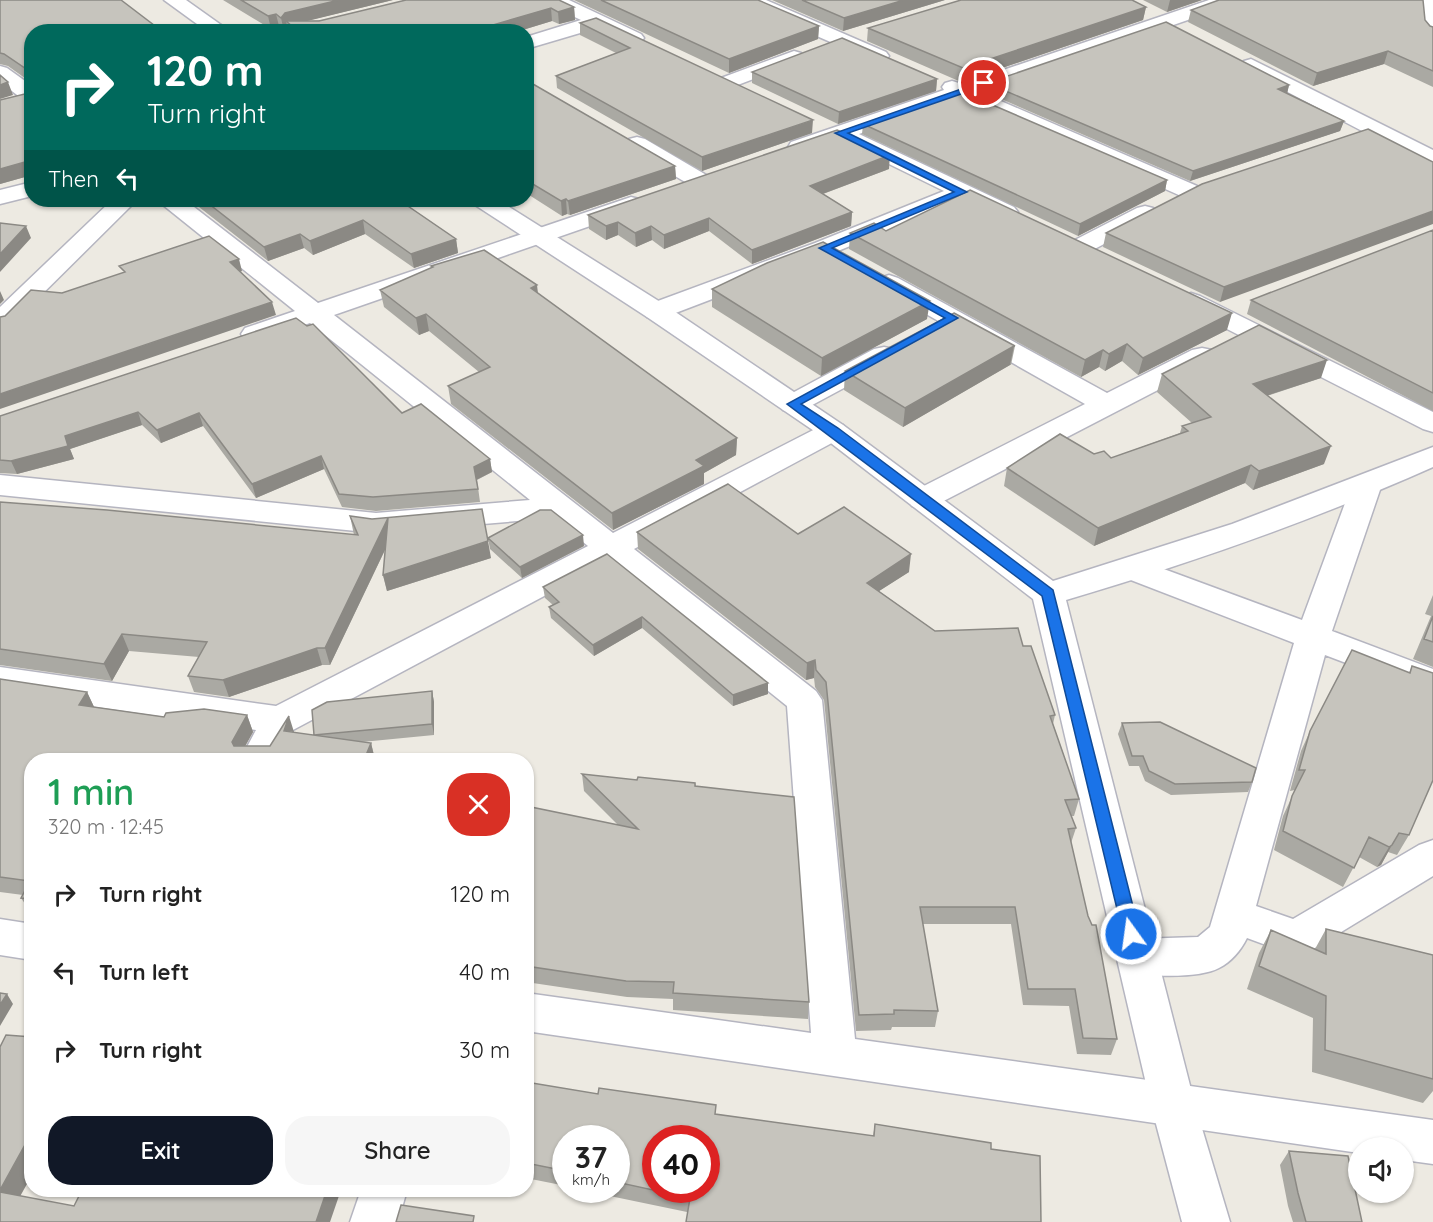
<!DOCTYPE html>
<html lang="en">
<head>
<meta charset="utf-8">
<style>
  :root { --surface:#fff; --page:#f6f6f6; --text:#222; --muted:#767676; --accent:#111827 }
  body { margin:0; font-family:Quicksand,sans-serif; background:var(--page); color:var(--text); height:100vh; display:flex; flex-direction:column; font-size:22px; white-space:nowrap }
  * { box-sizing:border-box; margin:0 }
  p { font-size:20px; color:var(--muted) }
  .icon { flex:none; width:33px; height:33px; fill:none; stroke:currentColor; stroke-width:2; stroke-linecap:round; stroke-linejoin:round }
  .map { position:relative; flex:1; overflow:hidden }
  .details { position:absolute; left:24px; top:753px; width:510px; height:444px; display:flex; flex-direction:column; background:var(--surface); border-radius:24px; box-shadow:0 2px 4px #0004 }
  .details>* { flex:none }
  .top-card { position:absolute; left:24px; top:24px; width:510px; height:183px; border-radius:24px; box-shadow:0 2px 4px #0004; background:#00695c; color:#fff; overflow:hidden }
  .controls { position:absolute; left:1348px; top:1137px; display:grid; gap:12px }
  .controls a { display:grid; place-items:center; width:66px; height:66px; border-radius:50%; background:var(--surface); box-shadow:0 2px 4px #0004; font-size:30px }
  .speed { position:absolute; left:552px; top:1125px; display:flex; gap:12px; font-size:30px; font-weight:700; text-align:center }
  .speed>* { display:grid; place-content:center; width:78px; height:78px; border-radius:50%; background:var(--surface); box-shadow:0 2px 4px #0004; line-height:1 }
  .speed small { font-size:15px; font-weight:400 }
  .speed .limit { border:9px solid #d22; background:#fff; color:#111 }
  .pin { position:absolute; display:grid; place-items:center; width:51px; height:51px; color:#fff; margin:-26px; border:3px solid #fff; border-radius:50%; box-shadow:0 2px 6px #0007 }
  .me { position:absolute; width:66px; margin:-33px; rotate:346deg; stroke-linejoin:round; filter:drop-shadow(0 0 4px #0008) }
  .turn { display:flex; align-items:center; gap:21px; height:126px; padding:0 24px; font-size:27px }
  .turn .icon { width:78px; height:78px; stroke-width:2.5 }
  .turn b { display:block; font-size:42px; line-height:51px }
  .then { display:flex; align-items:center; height:57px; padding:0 24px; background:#0003; gap:12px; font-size:22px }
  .round { display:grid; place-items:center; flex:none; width:63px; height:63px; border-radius:24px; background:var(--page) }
  .head { display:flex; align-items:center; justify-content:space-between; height:102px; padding:0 24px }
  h1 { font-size:36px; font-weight:600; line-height:45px; color:#1e9e55 }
  .button { display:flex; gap:12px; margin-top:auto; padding:12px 24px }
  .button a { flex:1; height:69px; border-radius:24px; background:var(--accent); color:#fff; font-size:24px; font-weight:600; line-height:69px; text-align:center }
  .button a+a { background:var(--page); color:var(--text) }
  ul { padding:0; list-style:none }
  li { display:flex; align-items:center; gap:18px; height:78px; padding:0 24px }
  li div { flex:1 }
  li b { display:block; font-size:22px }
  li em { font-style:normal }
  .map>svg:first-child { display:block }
</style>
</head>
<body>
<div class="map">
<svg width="1433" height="1222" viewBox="0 0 1433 1222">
  <rect width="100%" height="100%" fill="#edeae2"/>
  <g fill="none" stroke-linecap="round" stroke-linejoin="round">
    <defs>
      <path id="minor" d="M545,0H569L641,34L644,38L641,42H627L597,28L526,49V37L581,20L547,4Z
        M741,0H766L886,52L889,56L886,60H872L743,4Z
        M1209,0H1236L1234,4L980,92L1197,186L1201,191L1197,196L1189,198L1181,196L961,98L859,134L1014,207L1018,212L1014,217C997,221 978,208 962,200L833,253L665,317L656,319L647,317L643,311L647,305L815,243L944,191L840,140L799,154L791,152L788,147L791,142L944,90L942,87L945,83L952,81L962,84Z
        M1419,0H1433V39L1426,37L1423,33Z
        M794,51L801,53L804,57L801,61L735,86L728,88L721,86L718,82L721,78Z
        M1251,59L1433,150V166L1425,164L1244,69L1241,65L1244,61Z
        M0,66L7,68L32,86V103L25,101L0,82Z
        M637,137L645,139L708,176L711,181L708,186L700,188L692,186L629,149L626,144L629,139Z
        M32,182V196L0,204V190Z
        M631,197L639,199L643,204L639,209L334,315L613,533L823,425L833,422L843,425L847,431L843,437L634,549L816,691L822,700L855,1039L1433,1120V1164L1404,1160V1148H1359V1153L526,1031V993L811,1033L787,706L608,562L293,730L276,760H240L256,730L0,693V667L276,706L588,546L553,518L376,533L0,495V475L376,513L530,500L310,323L254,342L245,340L241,334L245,328L295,311L163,205L160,200H185L318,303Z
        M112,200H137L9,327L0,329V307Z
        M1145,206L1153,208L1157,213L1153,218L1089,252L1080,254L1071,252L1068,247L1071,242L1137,208Z
        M889,275L898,278L1107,393L1192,350L1202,348L1212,350L1216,356L1212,362L934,506L923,509L912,506L908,499L912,492L1085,404L880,288L876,283L880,278Z
        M1191,293L1200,296L1433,412V432L1423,429L1182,306L1178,301L1182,296Z
        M884,347L894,349L898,355L894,361L803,410L793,413L783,410L779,404L783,398L874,349Z
        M1366,477L1377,480L1381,487L1332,631L1433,669V696L1325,655L1256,906L1293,919L1419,845L1433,840V876L1310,951L1296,956L1247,938C1241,950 1231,962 1219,968C1199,979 1143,977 1122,970L1116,957L1122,944L1137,939L1198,937L1210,927L1294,643L1123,577L1118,569L1123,561L1134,558L1302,620L1351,487L1355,480Z
        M0,919L32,924V960L0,955Z
        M361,1190H407L398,1222H350Z"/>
      <path id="tertiary" d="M164,0H186L231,32H208Z
        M471,200H498L665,305L843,425L1053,581L1232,524L1433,447V467C1314,520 1191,563 1066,600L1195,1105L1230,1222H1182L1151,1105L1033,599L823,437L647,317L475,205Z"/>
    </defs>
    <!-- minor casing -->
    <use href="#minor" stroke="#b5b5c0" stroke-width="3"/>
    <!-- tertiary casing -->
    <use href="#tertiary" stroke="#b5b5c0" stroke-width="3"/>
    <!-- minor -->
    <use href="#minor" fill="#fff" fill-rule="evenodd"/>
    <!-- tertiary -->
    <use href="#tertiary" fill="#fff" fill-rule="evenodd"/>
  </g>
  <!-- wall -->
  <path fill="#aaa9a3" d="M0,0H121L32,175L0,184V100L29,93V81L8,66L0,64Z
    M223,0H393L306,21L574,7L575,20L559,24L552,21L516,32H288L287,26L284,31L279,26L271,29Z
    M574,0H758L819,26L818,39L729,73Z
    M772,0H945L843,31Z
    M1143,0H1202L1167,12Z
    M1146,7L1143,20L961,82L867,41L868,28Z
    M1191,10L1425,20L1430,26L1433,27V87L1384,64L1313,86L1188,22Z
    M580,23L812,133L702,171L557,88L556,76L616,53L580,35Z
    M752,72L937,79L936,91L838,124L752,83Z
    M526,80L675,166L676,179L570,215L567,214L562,216L526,193Z
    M987,83L1289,85L1287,93L1344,121L1340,131L1190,181L985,92Z
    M863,124L1167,180L1165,191L1078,236L862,134Z
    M1433,162L1220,302L1103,247L1106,233Z
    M889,169L823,194L852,212L851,226L752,264L709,231L664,249L652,240L636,247L618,235L606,240L589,229L588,215Z
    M190,200H399L456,239L458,253L414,268L365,234L313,255L304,248L268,261Z
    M1433,230V411L1247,314L1251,300Z
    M886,231L1227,330L1138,375L1122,361L1105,371L1099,367L1081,377L849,249L850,233Z
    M431,266L538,294L737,438L736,455L704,473V484L613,530L451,404L448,386L479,372L429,331L419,335L384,307L380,290L432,268Z
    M712,289L927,319L821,376L712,307Z
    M954,313L1015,346L1011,365H1010L903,427L844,390L845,371Z
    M296,318L402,413L490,459L492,472L477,480L480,502L376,511L342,507L324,469L256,498L203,426L161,443L142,425L70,449L74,459L17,474L0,473V416Z
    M1162,374L1321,378L1267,396L1324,464L1253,490L1245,483L1094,546L1004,486L1007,468L1094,454L1111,458L1180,433L1182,426L1192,423L1157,392Z
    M0,502L354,535L350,516L491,558L387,591L383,575L386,548L330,665H322L229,697L194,692L188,676L199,657L129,651L112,681L0,665Z
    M637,532L798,534L909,572L879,591L935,631L1023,646L1055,715L1053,724L1079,799L1074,816H1071L1076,828L1071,843L1117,1039L1111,1055L1077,1054L1069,1006L1023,1005L1011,924H923L938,1011L935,1027H892L891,1030L856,1031L824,700L815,687L814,678L806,680L638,549Z
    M488,538L584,546L522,578L490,549Z
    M607,554L768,694L733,706L642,628L594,656L551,618L549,607L553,605L545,598L543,587Z
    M1433,595V667L1413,659L1431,616L1425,614Z
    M1412,666L1409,835L1397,855L1388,852L1381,865L1377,867L1359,857L1343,887L1274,850L1283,816L1295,790L1290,791L1301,751L1310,731L1409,673Z
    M0,679L87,692L94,707L164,717L247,715L253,732L245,746H270L294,733L314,735L432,691L434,702V735L362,742L371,743L375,759L32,760V914L21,898L23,895L0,892Z
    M1122,723L1252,782L1248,792L1171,795L1145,781L1139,766H1129L1118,734Z
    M582,774L637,780L695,783L696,786L809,1002L808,1019L673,1010V999L627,997L526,982V806L618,825L584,791Z
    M1326,929L1433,955V1091L1423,1103L1312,1072L1313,1018L1247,989L1259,953L1271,930L1315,949Z
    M526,1082L716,1114L873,1136L875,1124L991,1143L687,1212L581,1190H616V1138H566V1186L526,1178Z
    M1289,1151L1362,1222H1293L1288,1206L1280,1165Z"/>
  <!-- shaded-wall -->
  <path fill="#8b8984" d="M339,0H393L291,25L286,21L287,26L284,31L281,18L285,13Z
    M904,0H945L843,31L844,18Z
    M1170,0H1202L1167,12Z
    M574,7L575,20L559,24L558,12Z
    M1146,7L1143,20L961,82L963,68Z
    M551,8L552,21L516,32H469Z
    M276,14L279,26L271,29L268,16Z
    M819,26L818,39L729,73V59Z
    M1388,51L1384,64L1313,86L1317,73Z
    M937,79L936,91L838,124L839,112Z
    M8,82L13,95L0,99V85Z
    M1289,85L1287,94L1278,89Z
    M813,120L812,133L702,171V157Z
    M1344,121L1340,131L1190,181L1193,171Z
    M890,155L889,169L809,199L810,186Z
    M32,160V175L0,184V169Z
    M675,166L676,179L570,215L568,201Z
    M1167,180L1165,191L1078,236L1080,224Z
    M566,199L567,214L562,216L561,201Z
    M1433,211V224L1220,302L1224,287Z
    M852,212L851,226L752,264V250Z
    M709,218V231L664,249V235Z
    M363,220L365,234L313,255L310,241Z
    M618,222V235L606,240V226Z
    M26,226L31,238L0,272V254Z
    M651,226L652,240L636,247L635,233Z
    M300,234L304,248L268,261L264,247Z
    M456,239L458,253L414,268L411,254Z
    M239,259L242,271L233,275L230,262Z
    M537,285L539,302L531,288Z
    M0,291L4,300L0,304Z
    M930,301L927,319L821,376L822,358Z
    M272,302L276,315L0,409V394Z
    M1232,313L1227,330L1138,375L1143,358Z
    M426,314L429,331L419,335L416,318Z
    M1127,344L1122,361L1105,371L1109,354Z
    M1014,346L1010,365L903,427L905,408Z
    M1103,350L1099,367L1081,377L1085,360Z
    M1327,360L1321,378L1247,402L1253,384Z
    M138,412L142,425L70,449L74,459L17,474L11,461L65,436Z
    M199,413L203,426L161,443L157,430Z
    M737,438L736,455L704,473V484L613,530L612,513L696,460Z
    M1331,446L1324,464L1253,490L1259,471Z
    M321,456L324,469L256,498L252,484Z
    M490,459L492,472L476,480L474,467Z
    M1251,465L1245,483L1094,546L1098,528Z
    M388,518L392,535L330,665L325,648Z
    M583,535L584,546L522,578L520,567Z
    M488,541L491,558L387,591L383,575Z
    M911,554L909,572L865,600L867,583Z
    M642,617V628L594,656L593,645Z
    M122,634L129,651L112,681L104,664Z
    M317,648L322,665L229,697L223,680Z
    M815,660L814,678L806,680L807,663Z
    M768,683V694L733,706V695Z
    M432,691L434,702V735L432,724Z
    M87,692L95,709L79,705Z
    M247,715L253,732L238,759L232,742Z
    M289,716L294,732L284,731Z
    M371,743L375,760H364Z
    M1392,845L1381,865L1377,867L1389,847Z
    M7,994L13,1004L0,1026V1005Z
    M32,1132V1175L13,1209L0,1194V1190Z
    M327,1190H341L330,1222H316Z"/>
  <!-- building -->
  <path fill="#c6c4bd" stroke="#8b8984" stroke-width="1.5" fill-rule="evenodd" d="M0,0H121L163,32H32V160L0,169V100L29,93V71L4,54L0,53Z
    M241,0H339L285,13L281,18L276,14L268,16Z
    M406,0H559L574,7L558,12L551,8L469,32H299L286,21H319Z
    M601,0H758L819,26L729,59Z
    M802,0H904L844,18Z
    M961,0H1132L1146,7L963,68L868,28Z
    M1219,0H1423L1425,20L1430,26L1433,27V71L1388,51L1317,73L1191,10Z
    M596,18L813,120L702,157L556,76L630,48L580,23Z
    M1166,22L1289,85L1278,89L1344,121L1193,171L987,83Z
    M842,38L937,79L839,112L752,72Z
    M0,75L8,82L0,85Z
    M526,80L675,166L568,201L566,199L561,201L526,180Z
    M960,91L1167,180L1080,224L863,124Z
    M1368,129L1433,162V211L1224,287L1106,233L1202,184Z
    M837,130L890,155L810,186L852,212L752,250L709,218L664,235L651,226L635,233L618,222L606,226L588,215Z
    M970,190L1232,313L1143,358L1127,344L1109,354L1103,350L1085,360L850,233L874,223L886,231Z
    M204,200H399L456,239L411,254L363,220L310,241L300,234L264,247Z
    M0,223L26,226L0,254Z
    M1433,230V393L1251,300Z
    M209,236L239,259L230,262L272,302L0,394V317L5,316L31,290L62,293L125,272L119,266Z
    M823,242L930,301L822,358L712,289L767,263Z
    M484,250L537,285L531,288L737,438L696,460L704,466L612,513L448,386L490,367L426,314L416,318L380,290L433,267L431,266Z
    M954,313L1015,346H1014L905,408L845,371Z
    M296,318L307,326L313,324L402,413L421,404L490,459L474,467L478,489L373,497L339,494L321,456L252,484L199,413L157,430L138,412L65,436L68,446L11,461L0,460V416Z
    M1259,325L1327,360L1253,384L1331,446L1259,471L1251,465L1098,528L1007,468L1060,434L1094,454L1104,451L1111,458L1188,431L1182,426L1211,417L1162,374Z
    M728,484L798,534L844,507L911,554L867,583L935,631L1018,628L1023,646H1031L1055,715L1050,716L1079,799L1065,800L1076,828L1068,829L1088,916L1092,925H1096L1117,1039L1083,1038L1075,989H1028L1015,907H920L938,1011L894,1010V1014L859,1015L826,682L816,670L815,660L807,663L637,532Z
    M0,502L107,510L358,535L350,516L372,519L482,509L488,541L383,575L388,518L325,648H317L223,680L188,676L207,642L122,634L104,664L0,649Z
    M540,510H551L583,535L520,567L488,538Z
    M607,554L768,683L733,695L642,617L593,645L549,607L559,602L543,587Z
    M1433,616V642L1424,639Z
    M1352,650L1410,673L1412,666L1433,673V780L1409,835L1399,833L1392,845L1389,847L1369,837L1354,868L1283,831L1292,796L1305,770H1299L1310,731Z
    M0,679L87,692L79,705L164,717L166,713L204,709L247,715L232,742L234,746H270L289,716L284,731L371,743L364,760H32V899L21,898L30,881L0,877Z
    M432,691V724L314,735L312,710L327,702Z
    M1160,722L1256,768L1252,782L1175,784L1149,771L1143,756H1132L1122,723Z
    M582,774L637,780L638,777L695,783V786L794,797L809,1002L673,993L674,982L626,981L526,966V806L638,829Z
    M1326,929L1433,955V1079L1325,1050L1326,996L1259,966L1271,930L1326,954Z
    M0,993L7,994L0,1005Z
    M6,1035L32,1037V1132L0,1190V1047Z
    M526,1082L598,1094L599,1088L716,1105L715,1114L874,1136L875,1124L991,1143V1149L1040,1156L1041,1222H686L690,1198L616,1182V1138H566V1171L526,1163ZM656,1138H706V1190H656Z
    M1289,1151L1348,1156L1362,1222H1306L1298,1193Z
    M82,1190H327L316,1222H0V1192L74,1206Z
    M401,1205L474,1216L473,1222H396Z"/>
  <!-- route -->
  <path fill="#1a73e8" stroke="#114b97" stroke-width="1.5" d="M984,81L989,83L987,85L848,133L967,192L832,248L958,318L801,404L838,428L1053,590L1140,934L1137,939L1131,941L1125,939L1123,934L1042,596L787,404L945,318L819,248L954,192L835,133Z"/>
</svg>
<div class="controls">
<a><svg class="icon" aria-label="sound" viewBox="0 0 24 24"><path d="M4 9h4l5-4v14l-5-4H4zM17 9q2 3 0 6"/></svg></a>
</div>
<div class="speed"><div>37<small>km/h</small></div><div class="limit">40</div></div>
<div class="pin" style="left:984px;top:83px;background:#d93025"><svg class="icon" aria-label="arrive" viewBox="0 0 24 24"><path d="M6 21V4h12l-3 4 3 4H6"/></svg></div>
<svg class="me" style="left:1131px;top:934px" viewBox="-20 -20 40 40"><circle r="17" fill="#1a73e8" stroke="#fff" stroke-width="3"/><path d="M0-11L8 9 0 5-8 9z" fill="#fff"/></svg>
<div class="top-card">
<div class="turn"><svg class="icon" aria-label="right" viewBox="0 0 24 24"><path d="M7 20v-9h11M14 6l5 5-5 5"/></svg><div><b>120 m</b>Turn right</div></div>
<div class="then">Then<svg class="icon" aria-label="left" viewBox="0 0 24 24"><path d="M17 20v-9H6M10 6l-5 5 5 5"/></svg></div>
</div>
<section class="details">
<div class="head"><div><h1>1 min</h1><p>320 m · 12:45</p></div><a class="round" style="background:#d93025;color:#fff"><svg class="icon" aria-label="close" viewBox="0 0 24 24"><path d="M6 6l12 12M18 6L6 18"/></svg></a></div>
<ul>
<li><svg class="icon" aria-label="right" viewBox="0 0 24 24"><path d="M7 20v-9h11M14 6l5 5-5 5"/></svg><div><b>Turn right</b></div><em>120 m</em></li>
<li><svg class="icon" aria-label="left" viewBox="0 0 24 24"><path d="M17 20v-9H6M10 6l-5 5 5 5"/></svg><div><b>Turn left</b></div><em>40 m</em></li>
<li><svg class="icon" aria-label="right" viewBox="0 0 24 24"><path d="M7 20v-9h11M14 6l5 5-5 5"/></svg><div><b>Turn right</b></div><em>30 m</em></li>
</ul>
<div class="button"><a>Exit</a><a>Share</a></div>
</section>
</div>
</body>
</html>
